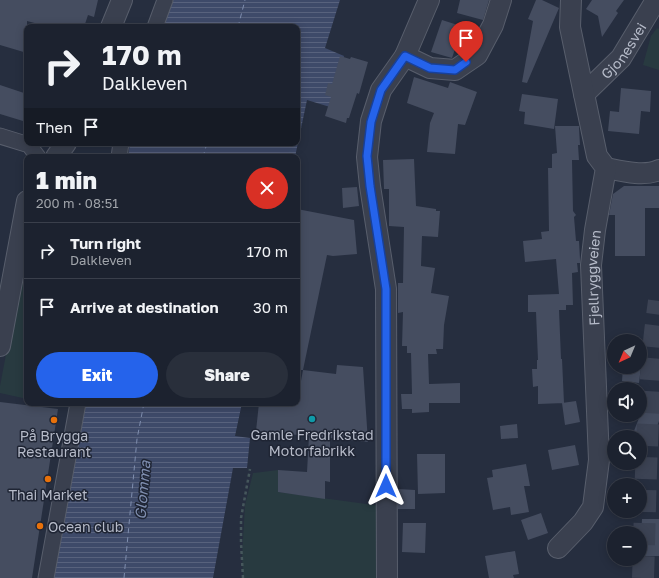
<!DOCTYPE html>
<html lang="en">
<head>
<meta charset="utf-8">
<style>
  :root { --surface:#1c222f; --page:#292f3b; --text:#f1f3f6; --muted:#a0a4aa; --line:#3a3f4b; --accent:#2563eb }
  body { margin:0; font-family:"Golos Text",sans-serif; background:var(--page); color:var(--text); height:100vh; display:flex; flex-direction:column; font-size:15px; white-space:nowrap }
  * { box-sizing:border-box; margin:0 }
  p { font-size:13px; color:var(--muted) }
  .icon { flex:none; width:22px; height:22px; fill:none; stroke:currentColor; stroke-width:2; stroke-linecap:round; stroke-linejoin:round }
  .map { position:relative; flex:1; overflow:hidden }
  .details { position:absolute; left:24px; top:154px; width:276px; height:252px; display:flex; flex-direction:column; background:var(--surface); border-radius:8px; box-shadow:0 2px 10px #0003,0 0 0 1px var(--line) }
  .details>* { flex:none }
  .guide { position:absolute; left:24px; top:24px; width:276px; height:122px; border-radius:8px; box-shadow:0 2px 10px #0003,0 0 0 1px var(--line); background:#1c222f; color:var(--text); overflow:hidden }
  .needle { width:26px; rotate:224deg }
  .tools { position:absolute; left:607px; top:334px; display:grid; gap:8px }
  .tools a { display:grid; place-items:center; width:40px; height:40px; border-radius:50%; background:var(--surface); box-shadow:0 2px 10px #0003,0 0 0 1px var(--line); font-size:20px }
  .pin { position:absolute; display:grid; place-items:center; width:34px; height:34px; color:#fff; margin:-41px -17px; border-radius:50% 50% 50% 0; rotate:-45deg; box-shadow:0 0 4px #0007 }
  .pin .icon { rotate:45deg }
  .me { position:absolute; width:44px; margin:-22px; rotate:0deg; stroke-linejoin:round; filter:drop-shadow(0 0 3px #0008) }
  .turn { display:flex; align-items:center; gap:14px; height:84px; padding:0 12px; font-size:18px }
  .turn .icon { width:52px; height:52px; stroke-width:2.5 }
  .turn b { display:block; font-size:28px; line-height:34px }
  .then { display:flex; align-items:center; height:38px; padding:0 12px; background:#0003; gap:8px; font-size:15px }
  .round { display:grid; place-items:center; flex:none; width:42px; height:42px; border-radius:21px; background:var(--page) }
  .summary { display:flex; align-items:center; justify-content:space-between; height:68px; padding:0 12px }
  h1 { font-size:24px; font-weight:800; line-height:30px }
  .cta { display:flex; gap:8px; margin-top:auto; padding:8px 12px }
  .cta a { flex:1; height:46px; border-radius:24px; background:var(--accent); color:#fff; font-size:16px; font-weight:800; line-height:46px; text-align:center }
  .cta a+a { background:var(--page); color:var(--text) }
  ul { padding:0; list-style:none }
  li { display:flex; align-items:center; gap:12px; height:56px; padding:0 12px; border-top:1px solid var(--line) }
  li div { flex:1 }
  li b { display:block; font-size:15px }
  li em { font-style:normal }
  .map>svg:first-child { display:block }
</style>
</head>
<body>
<div class="map">
<svg width="659" height="578" viewBox="0 0 659 578">
  <defs>
    <pattern id="water-rules" width="6" height="5" patternUnits="userSpaceOnUse"><rect width="6" height="5" fill="#3e4a69"/><path d="M0 2.5h6" fill="none" stroke="#58627d"/></pattern>
  </defs>
  <rect width="100%" height="100%" fill="#262e3f"/>
  <!-- green -->
  <path fill="#283a40" d="M657,28L659,29V70L643,65L651,36Z
    M27,243V399L0,393V386Z
    M278,470V492L381,506V578H243L242,556L245,505L253,473Z"/>
  <!-- water -->
  <path fill="url(#water-rules)" d="M172,0H340L325,48L344,56L330,107L307,100L295,157H128L130,143H297V27H162Z
    M83,403H242L235,436L250,438L247,468H233L213,578H52Z"/>
  <g fill="none" stroke-linecap="round" stroke-linejoin="round">
    <!-- ferry -->
    <path stroke="#7f8eaf" stroke-width="1" stroke-dasharray="5 4" stroke-linecap="butt" d="M238,27L245,0
      M203,157L207,143
      M124,578L137,439L144,403"/>
  </g>
  <!-- building -->
  <path fill="#454d60" d="M0,0H98L94,17L88,15L84,27H50L27,21V53L0,45Z
    M460,0H489L483,20L457,13Z
    M536,0H542L559,8L527,83L522,82L533,21L528,19Z
    M592,0H624L616,11L618,13L602,37L598,16L586,9Z
    M442,20L464,27L457,50L455,49L452,58L431,52Z
    M340,56L350,59L351,57L368,62L359,94L357,93L349,118H347L346,123L325,116L331,97L325,95L328,83L332,84Z
    M414,77L448,88L450,82L477,92L465,125L458,124L455,154L427,152L430,123L434,113L407,103Z
    M0,85L27,94V121L23,120V121L0,114Z
    M621,88L651,91L650,112L641,111L639,134L608,131L610,111L619,112Z
    M522,94L558,99L554,129L524,124L525,112L519,111Z
    M555,126H579V128L580,145H578L579,160H572L573,211L576,215L574,217L576,241H579L580,259V263H577L578,272L572,273L573,305H566V310H559L561,359H562L564,403L538,404V386L533,387L532,369H537V360H538L536,312H528V295L559,294L556,259L525,262L523,241L542,239L541,232L549,231L548,168H552V154L557,153Z
    M414,159L416,206L436,209V211H440L438,237L422,236L421,266L435,268L431,293L449,296L444,325L443,349H436L437,354H428L429,384L460,383V403H429V412L412,413V409H402L401,394H412L411,353H407V346H402L403,312L398,313V283H403L404,227L389,226V189H384L383,160Z
    M624,186H659V208H645V256H615V215H609L613,194Z
    M357,187L359,206L343,208L342,188Z
    M297,209L354,220L357,254L333,256L327,255L303,370L336,374L337,365L363,367L368,442L330,438V482L325,481V499L278,492V470L307,472L309,436L256,431L259,403H297L303,370H297Z
    M623,367H641L639,383L622,381Z
    M646,400L659,405V421L651,443L640,439V437L632,436Z
    M576,401L580,422L565,425L562,403Z
    M0,402L58,409L32,578H0Z
    M517,424L518,438L501,439L500,426Z
    M575,445L579,465L552,470L548,450Z
    M417,454H445V493L418,494Z
    M526,464L530,486H524L529,512L511,515L510,507L493,510L487,478L493,477L492,470Z
    M398,489L415,490V509H398Z
    M541,513L548,533L528,540L521,520Z
    M642,519H659V556H644V539H641Z
    M403,523H426L425,553L402,552Z
    M515,551L519,574L513,575L514,578H489L485,556Z"/>
  <g fill="none" stroke-linecap="round" stroke-linejoin="round">
    <!-- primary-tunnel -->
    <path stroke="#3c4354" stroke-width="22" stroke-dasharray="22 11" stroke-linecap="butt" d="M643,578C646,486 646,392 659,301"/>
    <defs>
      <path id="pedestrian" d="M155,27L165,0
        M0,136L29,145L38,157
        M119,157L121,143
        M46,578L78,403"/>
      <g id="minor">
        <path d="M111,27L122,0"/>
        <path d="M405,56L430,68L455,70L477,55L493,25L501,0"/>
        <path id="s1" d="M584,94L621,58L656,0"/>
        <path d="M56,157L66,143"/>
        <path d="M606,168C621,171 644,177 659,170"/>
        <path d="M0,346L27,201"/>
        <path id="s2" d="M558,548L583,522L593,507L599,460L591,265L595,230L606,168L597,156L584,94L570,27L571,0"/>
        <path d="M387,578L386,289L370,186L367,157L371,121L381,90L405,56L429,0"/>
      </g>
    </defs>
    <!-- pedestrian casing -->
    <use href="#pedestrian" stroke="#585e6c" stroke-width="17"/>
    <!-- minor casing -->
    <use href="#minor" stroke="#585e6c" stroke-width="22"/>
    <!-- path -->
    <path stroke="#46575c" stroke-width="2.5" stroke-dasharray="3 3" stroke-linecap="butt" d="M243,578L241,543V518L250,469"/>
    <!-- pedestrian -->
    <use href="#pedestrian" stroke="#3a404f" stroke-width="15"/>
    <!-- minor -->
    <use href="#minor" stroke="#3a404f" stroke-width="20"/>
  </g>
  <g fill="none" stroke-linecap="round" stroke-linejoin="round">
    <defs>
      <path id="route" d="M386,486V289L370,186L367,156L371,122L381,90L405,56L430,68L455,70L466,62"/>
    </defs>
    <!-- route casing -->
    <use href="#route" stroke="#184099" stroke-width="10"/>
    <!-- route -->
    <use href="#route" stroke="#2563eb" stroke-width="7"/>
  </g>
  <!-- markers -->
  <circle fill="#0f9aa8" stroke="#1f2534" stroke-width="1.5" cx="312" cy="419" r="4"/>
  <g fill="#e8710a" stroke="#1f2534" stroke-width="1.5">
    <circle cx="54" cy="420" r="4"/>
    <circle cx="48" cy="479" r="4"/>
    <circle cx="40" cy="526" r="4"/>
  </g>
  <g text-anchor="middle" dominant-baseline="central" stroke-width="3" stroke-linejoin="round" paint-order="stroke">
    <!-- street labels -->
    <g font-size="14" fill="#b6bbc9" stroke="#1f2534">
      <text stroke="none"><textPath href="#s1" startOffset="59">Gjonesvei</textPath></text>
      <text stroke="none"><textPath href="#s2" startOffset="284">Fjellryggveien</textPath></text>
    </g>
    <!-- poi labels -->
    <g font-size="14" fill="#b6bbc9" stroke="#1f2534">
      <text x="312" y="434">Gamle Fredrikstad<tspan x="312" dy="16">Motorfabrikk</tspan></text>
      <text x="54" y="435">På Brygga<tspan x="54" dy="16">Restaurant</tspan></text>
      <text x="48" y="494">Thai Market</text>
      <text x="48" y="526" text-anchor="start">Ocean club</text>
    </g>
    <!-- water labels -->
    <g font-size="15" font-style="italic" fill="#7f8eaf" stroke="#1f2534">
      <text transform="translate(142 490) rotate(-85)">Glomma</text>
    </g>
  </g>
</svg>
<div class="tools">
<a><svg class="needle" viewBox="-14 -14 28 28"><path d="M0-13l5 13h-10z" fill="#e53935"/><path d="M0 13l5-13h-10z" fill="#a0a4aa"/></svg></a>
<a><svg class="icon" aria-label="sound" viewBox="0 0 24 24"><path d="M4 9h4l5-4v14l-5-4H4zM17 9q2 3 0 6"/></svg></a>
<a><svg class="icon" aria-label="search" viewBox="0 0 24 24"><circle cx="10" cy="10" r="6"/><path d="M15 15l6 6"/></svg></a>
<a>+</a>
<a>−</a>
</div>
<div class="pin" style="left:466px;top:62px;background:#d93025"><svg class="icon" aria-label="arrive" viewBox="0 0 24 24"><path d="M6 21V4h12l-3 4 3 4H6"/></svg></div>
<svg class="me" style="left:386px;top:486px" viewBox="-20 -20 40 40"><path d="M0-17L14 15 0 8-14 15z" fill="#2563eb" stroke="#fff" stroke-width="4"/></svg>
<div class="guide">
<div class="turn"><svg class="icon" aria-label="right" viewBox="0 0 24 24"><path d="M7 20v-9h11M14 6l5 5-5 5"/></svg><div><b>170 m</b>Dalkleven</div></div>
<div class="then">Then<svg class="icon" aria-label="arrive" viewBox="0 0 24 24"><path d="M6 21V4h12l-3 4 3 4H6"/></svg></div>
</div>
<section class="details">
<div class="summary"><div><h1>1 min</h1><p>200 m · 08:51</p></div><a class="round" style="background:#d93025;color:#fff"><svg class="icon" aria-label="close" viewBox="0 0 24 24"><path d="M6 6l12 12M18 6L6 18"/></svg></a></div>
<ul>
<li><svg class="icon" aria-label="right" viewBox="0 0 24 24"><path d="M7 20v-9h11M14 6l5 5-5 5"/></svg><div><b>Turn right</b><p>Dalkleven</p></div><em>170 m</em></li>
<li><svg class="icon" aria-label="arrive" viewBox="0 0 24 24"><path d="M6 21V4h12l-3 4 3 4H6"/></svg><div><b>Arrive at destination</b></div><em>30 m</em></li>
</ul>
<div class="cta"><a>Exit</a><a>Share</a></div>
</section>
</div>
</body>
</html>
